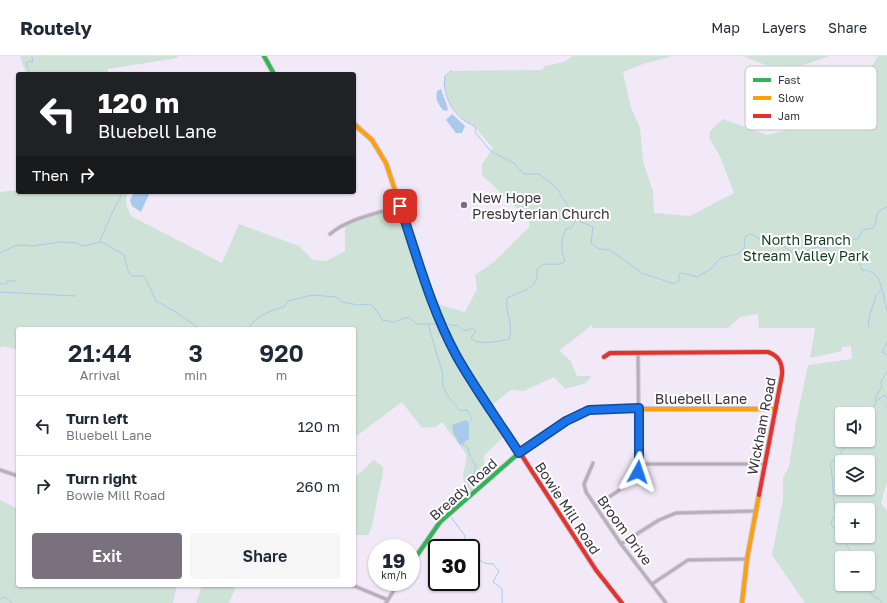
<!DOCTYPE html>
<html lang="en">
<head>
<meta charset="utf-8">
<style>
  :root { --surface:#fff; --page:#f6f6f7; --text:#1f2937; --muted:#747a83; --line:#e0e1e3; --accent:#79727e }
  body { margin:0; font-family:"Golos Text",sans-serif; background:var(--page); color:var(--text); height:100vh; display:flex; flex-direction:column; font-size:15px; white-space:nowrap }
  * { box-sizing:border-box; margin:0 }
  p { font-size:13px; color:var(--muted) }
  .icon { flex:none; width:22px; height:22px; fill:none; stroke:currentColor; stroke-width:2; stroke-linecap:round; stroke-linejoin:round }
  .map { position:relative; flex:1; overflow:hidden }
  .sheet { position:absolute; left:16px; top:271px; width:340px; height:260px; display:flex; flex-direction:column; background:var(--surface); border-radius:4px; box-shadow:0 1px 3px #0004 }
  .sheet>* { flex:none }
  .banner { position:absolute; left:16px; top:16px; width:340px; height:122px; border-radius:4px; box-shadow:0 1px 3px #0004; background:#202124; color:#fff; overflow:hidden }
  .buttons { position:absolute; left:835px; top:351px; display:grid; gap:8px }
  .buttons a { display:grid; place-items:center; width:40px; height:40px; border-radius:4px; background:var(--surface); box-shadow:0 1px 3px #0004; font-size:20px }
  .speed { position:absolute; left:368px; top:483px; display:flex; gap:8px; font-size:20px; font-weight:700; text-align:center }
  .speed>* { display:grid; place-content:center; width:52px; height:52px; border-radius:50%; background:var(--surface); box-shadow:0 1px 3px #0004; line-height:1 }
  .speed small { font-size:10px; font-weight:400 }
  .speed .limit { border:2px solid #111; border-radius:6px; background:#fff; color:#111 }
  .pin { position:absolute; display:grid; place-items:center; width:34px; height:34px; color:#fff; margin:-17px; border-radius:8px; box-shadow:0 2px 6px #0006 }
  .me { position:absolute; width:44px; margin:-22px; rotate:5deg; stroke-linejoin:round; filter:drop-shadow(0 0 3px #0008) }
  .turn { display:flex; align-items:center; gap:14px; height:84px; padding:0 16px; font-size:18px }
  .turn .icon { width:52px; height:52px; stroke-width:2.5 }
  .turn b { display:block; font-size:28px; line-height:34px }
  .then { display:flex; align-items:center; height:38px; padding:0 16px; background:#0003; gap:8px; font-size:15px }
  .eta { display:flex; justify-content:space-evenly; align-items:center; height:68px; text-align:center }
  .eta b { font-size:24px; font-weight:600; line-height:28px }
  .action { display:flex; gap:8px; margin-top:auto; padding:8px 16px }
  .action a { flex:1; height:46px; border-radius:4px; background:var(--accent); color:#fff; font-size:16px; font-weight:600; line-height:46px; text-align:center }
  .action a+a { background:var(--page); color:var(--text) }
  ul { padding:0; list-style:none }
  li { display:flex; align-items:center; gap:12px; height:60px; padding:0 16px; border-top:1px solid var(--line) }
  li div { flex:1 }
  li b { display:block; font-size:15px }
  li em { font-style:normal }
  header { display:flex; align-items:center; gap:24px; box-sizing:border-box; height:56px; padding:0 20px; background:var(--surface); border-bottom:1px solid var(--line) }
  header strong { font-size:19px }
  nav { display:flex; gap:22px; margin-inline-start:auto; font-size:14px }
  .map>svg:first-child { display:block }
</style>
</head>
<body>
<header>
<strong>Routely</strong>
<nav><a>Map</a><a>Layers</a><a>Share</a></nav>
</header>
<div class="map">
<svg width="887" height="547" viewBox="0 0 887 547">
  <rect width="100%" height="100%" fill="#f1e9f8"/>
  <!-- green -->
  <path fill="#cee2d8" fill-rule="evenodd" d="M20,0H177L178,2L108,13V18H26Z
    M573,0H673L643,8L623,16L631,52L640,72L643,105L653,135L654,157L690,160L734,137L719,98L709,82L710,75L723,63L767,79L842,61L878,0H887V426L881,447L887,455V547H805L772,499L783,444V422L789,410L796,366L808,309L852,303L851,290L842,291V295L810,302L815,272H759L758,258L740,261L728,272H592V269L559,295L570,304L577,320H592L586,327L565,333L554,321L524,335L511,334L493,348L489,342L485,344L507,378L484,399V427L466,442L463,420L467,399L442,366L436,371L422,372L402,346L354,382V273H18V294L4,290L0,292V136L18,134V136H127L126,148L131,160L222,207L239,168L299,190L313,204L326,205L345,195V169L400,150L433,247L465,256L477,233L475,219L495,205L530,170L528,163L482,119V108L493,92L472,68L465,66L451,51L443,28L445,20L451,15L542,14L545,10L564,6ZM842,358H868V384H842ZM842,406H868V432H842ZM842,454H868V480H842ZM842,502H868V528H842Z
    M743,0H830C790,14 783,18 743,0Z
    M374,404L383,411C383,423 380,428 378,439C375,453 374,465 369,479H354V422Z
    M0,444L18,453V529H177L173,547H0Z
    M202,529H233L235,533L229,547H196Z"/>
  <!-- water -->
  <path fill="#aacaeb" d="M441,33L448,53L447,55L443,54C438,48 435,43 437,35Z
    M452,58L465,70L462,77H456L446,64Z
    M134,136H150L141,156L132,150L130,144Z
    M466,364L469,368V383L460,389L453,376L452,369Z"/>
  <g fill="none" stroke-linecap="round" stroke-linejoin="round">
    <!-- stream -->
    <path stroke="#aacaeb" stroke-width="1" d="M451,15L445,20C442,36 451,56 465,65C469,68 472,68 476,72L475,76L488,92L494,97L514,107L524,118H539L557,132L575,163
      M30,18L26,7L30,5L33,6L32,0
      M100,185C104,176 115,148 121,141L120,139L122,136
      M826,192L831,186C839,189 852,184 859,182L862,174L873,172C879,163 872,156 887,151
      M0,197L14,190L23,189L31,190L61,186L76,187L83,190L102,186L124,199L128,215L132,220H143L146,223L156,245L176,256L200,273
      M0,228H7V225H16
      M0,236L75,240
      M428,268L443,319C440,334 451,344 460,355L467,354L472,363L468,367
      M444,268L458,270L464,275L473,272L476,275L471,282C476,290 501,285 509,283C514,266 505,259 507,242C523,233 539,235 537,213C547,204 551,211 563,207L565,204C560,192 561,185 566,173L572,171L576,164L579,163L581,166L593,171L591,187L599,193L610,194L642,217L674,228L679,224V218L683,217L697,221L711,213L720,202L738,198L744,193L745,181L750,178C756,180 760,184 766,186C772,189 779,188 784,191C788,193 791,196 795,197C807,199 821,181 831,198H841L846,197L850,199L851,203L858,204L862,214C884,214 882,240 887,255
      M869,271L868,266L876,239L881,234
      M249,273C254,260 272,254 284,251L288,245L312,239L336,241L342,246L358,249L370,248L374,251L382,264L394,266L408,261L417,268H441
      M887,286L882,296L887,299
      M876,345L885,339L887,343
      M887,350V352
      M867,358L876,347L875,342L882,331L881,326L887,316
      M850,384L839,400L830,407C834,425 832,442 836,459L832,463L831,468L850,494L853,502
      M464,387L463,389L469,393L468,396L471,401
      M453,448C456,439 462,437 467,431C472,425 474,417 476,410L472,404
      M451,461L465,480L464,486L468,492
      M471,497L484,507L493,508L499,515L493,526L502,533V547
      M863,528L874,541L878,542L882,547
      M0,543L3,541L8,543L12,547"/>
    <defs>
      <path id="street" d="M330,178C349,162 377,158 400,150
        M593,407L584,428L586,436L621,488L666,547
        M639,408H765
        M0,414L18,420
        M595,450C611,439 634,429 639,408L638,296
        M621,488L659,464L676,457L756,455
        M652,528L688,504L747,503
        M352,529L388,544
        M386,547L399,526"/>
      <path id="fast" d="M264,0L274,18
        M411,508L440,466L519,397L577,359L589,354L642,353"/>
      <path id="slow" d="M354,68L372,84L386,107L428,234
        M642,353H776
        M742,547L747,503L759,439"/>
      <path id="jam" d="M428,234L456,298L596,514L622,547
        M604,301L610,297L768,296C779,300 783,307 782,319L759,439"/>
    </defs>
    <!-- street casing -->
    <use href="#street" stroke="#ccc6d1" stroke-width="4.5"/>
    <!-- fast casing -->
    <use href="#fast" stroke="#ccc6d1" stroke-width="6"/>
    <!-- slow casing -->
    <use href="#slow" stroke="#ccc6d1" stroke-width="6"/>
    <!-- jam casing -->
    <use href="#jam" stroke="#ccc6d1" stroke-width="6"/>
    <!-- street -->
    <use href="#street" stroke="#b8aebb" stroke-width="2.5"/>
    <!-- fast -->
    <use href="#fast" stroke="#30b455" stroke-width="4"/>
    <!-- slow -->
    <use href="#slow" stroke="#ff9f0a" stroke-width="4"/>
    <!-- jam -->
    <use href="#jam" stroke="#e5322d" stroke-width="4"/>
  </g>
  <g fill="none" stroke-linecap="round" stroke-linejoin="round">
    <defs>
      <path id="route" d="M400,150C417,200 431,253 456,299C475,333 498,364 519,397L566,365L589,354L639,352V408L638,416"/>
    </defs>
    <!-- route casing -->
    <use href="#route" stroke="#114b97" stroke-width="10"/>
    <!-- route -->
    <use href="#route" stroke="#1a73e8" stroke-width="7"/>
  </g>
  <!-- markers -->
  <circle fill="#79727e" stroke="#fff" stroke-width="1.5" cx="464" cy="149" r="4"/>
  <g text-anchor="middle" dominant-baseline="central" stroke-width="4" stroke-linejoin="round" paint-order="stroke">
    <!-- poi labels -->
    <g font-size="14" fill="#38323c" stroke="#fff" text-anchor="start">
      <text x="472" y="141">New Hope<tspan x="472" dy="16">Presbyterian Church</tspan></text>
    </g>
    <!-- park labels -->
    <g font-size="14" fill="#113b21" stroke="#fff">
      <text x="806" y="183">North Branch<tspan x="806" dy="16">Stream Valley Park</tspan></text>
    </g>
    <!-- street labels -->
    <g font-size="14" fill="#38323c" stroke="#fff">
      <text x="701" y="342">Bluebell Lane</text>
      <text transform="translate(761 370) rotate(-79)">Wickham Road</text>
      <text transform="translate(463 433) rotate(-42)">Bready Road</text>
      <text transform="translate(568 452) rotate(57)">Bowie Mill Road</text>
      <text transform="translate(625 474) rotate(54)">Broom Drive</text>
    </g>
  </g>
  <!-- legend -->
  <rect x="745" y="10" width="132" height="64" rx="6" fill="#fff" stroke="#c3c2c4" stroke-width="1"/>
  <rect x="753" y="22" width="18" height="4" fill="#30b455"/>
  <rect x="753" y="40" width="18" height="4" fill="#ff9f0a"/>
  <rect x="753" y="58" width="18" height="4" fill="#e5322d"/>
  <g font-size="11" fill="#38323c">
    <text x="778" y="28">Fast</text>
    <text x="778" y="46">Slow</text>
    <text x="778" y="64">Jam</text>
  </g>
</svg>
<div class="buttons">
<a><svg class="icon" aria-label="sound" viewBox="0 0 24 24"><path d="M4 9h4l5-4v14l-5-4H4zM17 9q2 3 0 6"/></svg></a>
<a><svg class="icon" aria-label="layers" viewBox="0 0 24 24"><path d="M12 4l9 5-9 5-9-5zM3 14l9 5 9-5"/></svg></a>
<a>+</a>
<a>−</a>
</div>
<div class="speed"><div>19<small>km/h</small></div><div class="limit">30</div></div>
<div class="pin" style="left:400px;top:150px;background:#d93025"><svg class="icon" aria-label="arrive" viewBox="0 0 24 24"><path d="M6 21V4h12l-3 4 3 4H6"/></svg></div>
<svg class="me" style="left:638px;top:416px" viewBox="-20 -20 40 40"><path d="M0-17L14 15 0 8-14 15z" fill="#1a73e8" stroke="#fff" stroke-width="4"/></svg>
<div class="banner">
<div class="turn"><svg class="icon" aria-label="left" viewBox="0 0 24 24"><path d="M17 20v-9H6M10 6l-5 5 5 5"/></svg><div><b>120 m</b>Bluebell Lane</div></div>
<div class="then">Then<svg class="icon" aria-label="right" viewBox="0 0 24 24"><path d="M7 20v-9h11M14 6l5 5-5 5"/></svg></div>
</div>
<section class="sheet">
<div class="eta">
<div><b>21:44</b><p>Arrival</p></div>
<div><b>3</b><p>min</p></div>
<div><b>920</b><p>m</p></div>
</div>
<ul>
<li><svg class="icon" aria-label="left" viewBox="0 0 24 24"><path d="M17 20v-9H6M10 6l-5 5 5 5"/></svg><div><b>Turn left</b><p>Bluebell Lane</p></div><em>120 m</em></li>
<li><svg class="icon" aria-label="right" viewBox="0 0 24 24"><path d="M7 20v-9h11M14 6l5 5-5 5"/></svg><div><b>Turn right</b><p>Bowie Mill Road</p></div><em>260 m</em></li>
</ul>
<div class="action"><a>Exit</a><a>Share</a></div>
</section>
</div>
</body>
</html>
